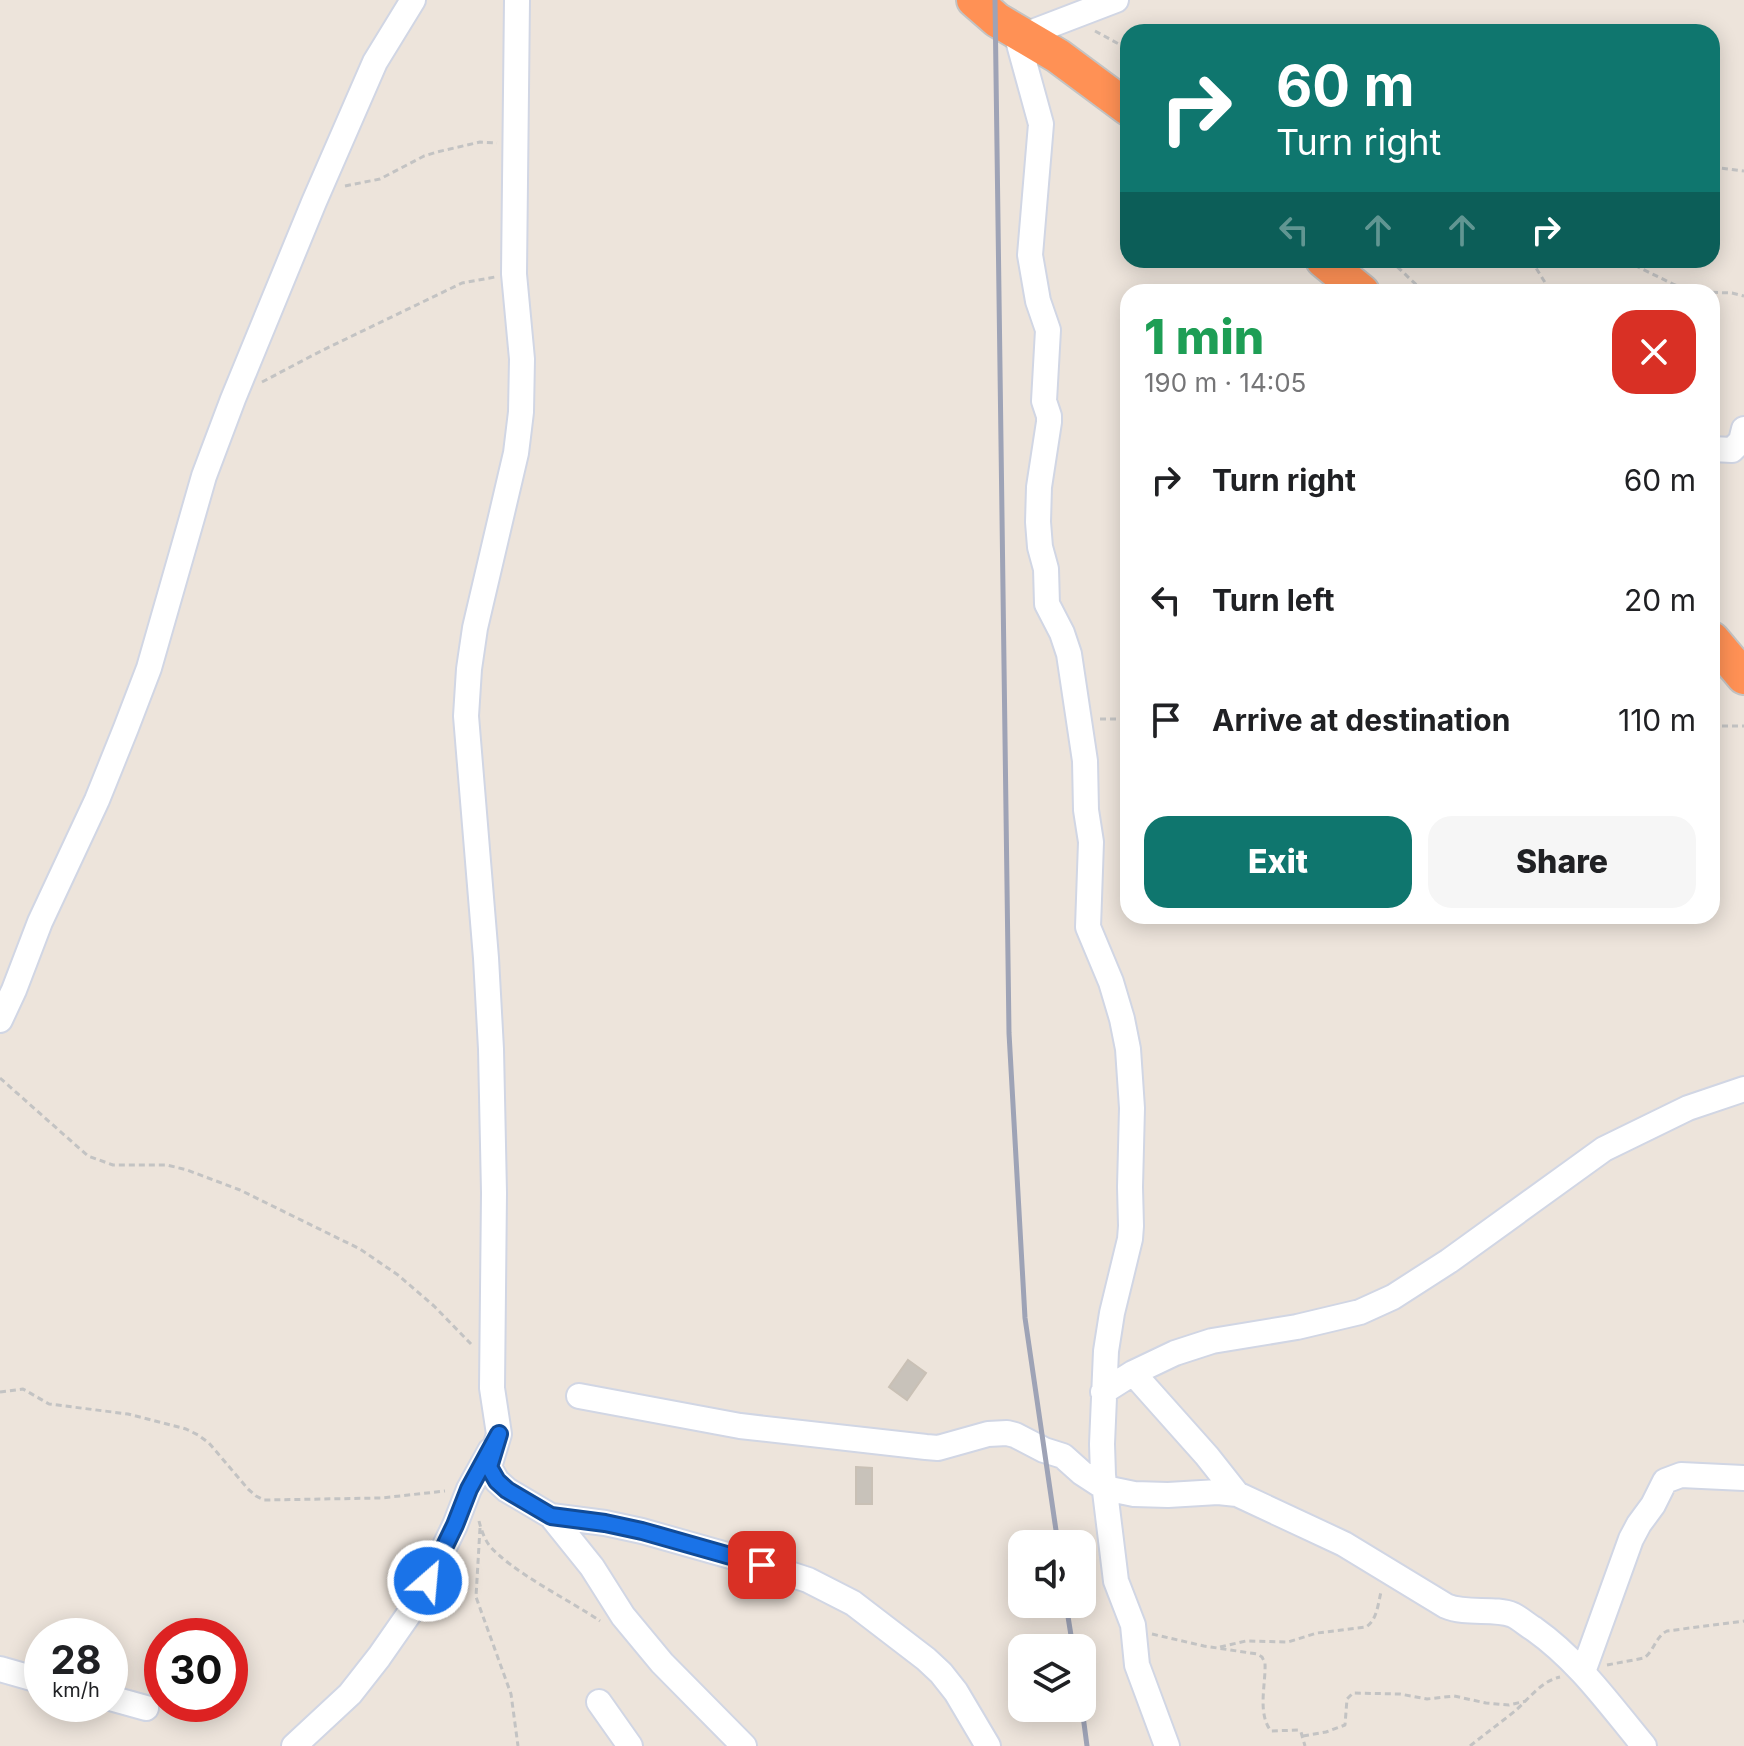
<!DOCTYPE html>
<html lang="en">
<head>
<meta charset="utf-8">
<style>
  :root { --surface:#fff; --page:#f6f6f6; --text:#202124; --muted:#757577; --accent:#0f766e }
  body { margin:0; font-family:Inter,sans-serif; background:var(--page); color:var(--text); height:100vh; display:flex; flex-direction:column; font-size:30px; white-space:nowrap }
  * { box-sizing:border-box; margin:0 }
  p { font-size:26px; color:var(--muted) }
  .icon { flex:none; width:44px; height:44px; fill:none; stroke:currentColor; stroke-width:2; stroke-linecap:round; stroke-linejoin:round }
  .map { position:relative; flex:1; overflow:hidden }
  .side { position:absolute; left:1120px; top:284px; width:600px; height:640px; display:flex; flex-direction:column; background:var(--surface); border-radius:24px; box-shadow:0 4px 20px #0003 }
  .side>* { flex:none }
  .guide { position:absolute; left:1120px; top:24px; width:600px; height:244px; border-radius:24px; box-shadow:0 4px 20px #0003; background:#0f766e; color:#fff; overflow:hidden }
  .tools { position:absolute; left:1008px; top:1530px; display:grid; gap:16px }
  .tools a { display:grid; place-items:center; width:88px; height:88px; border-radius:16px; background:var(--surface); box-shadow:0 4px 20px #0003; font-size:40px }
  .speed { position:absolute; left:24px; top:1618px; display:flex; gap:16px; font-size:40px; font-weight:700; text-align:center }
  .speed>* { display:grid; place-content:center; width:104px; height:104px; border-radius:50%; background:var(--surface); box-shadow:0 4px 20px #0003; line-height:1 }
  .speed small { font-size:20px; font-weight:400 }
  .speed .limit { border:12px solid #d22; background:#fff; color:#111 }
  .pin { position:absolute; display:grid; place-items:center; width:68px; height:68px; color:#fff; margin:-34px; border-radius:16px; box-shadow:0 4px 12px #0006 }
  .me { position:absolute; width:88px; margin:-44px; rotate:27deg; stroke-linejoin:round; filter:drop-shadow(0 0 6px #0008) }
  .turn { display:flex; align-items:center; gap:28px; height:168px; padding:0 24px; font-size:36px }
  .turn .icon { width:104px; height:104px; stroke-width:2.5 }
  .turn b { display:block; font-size:56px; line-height:68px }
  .lanes { display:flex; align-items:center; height:76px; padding:0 24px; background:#0003; justify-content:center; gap:40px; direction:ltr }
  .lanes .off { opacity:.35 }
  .round { display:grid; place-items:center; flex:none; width:84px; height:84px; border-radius:24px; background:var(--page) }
  .headline { display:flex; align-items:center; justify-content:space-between; height:136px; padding:0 24px }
  h1 { font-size:48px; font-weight:800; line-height:60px; color:#1e9e55 }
  .button { display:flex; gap:16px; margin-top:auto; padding:16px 24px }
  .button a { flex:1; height:92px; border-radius:24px; background:var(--accent); color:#fff; font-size:32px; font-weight:800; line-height:92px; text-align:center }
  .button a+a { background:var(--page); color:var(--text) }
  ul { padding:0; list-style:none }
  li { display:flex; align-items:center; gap:24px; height:120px; padding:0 24px }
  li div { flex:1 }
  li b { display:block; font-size:30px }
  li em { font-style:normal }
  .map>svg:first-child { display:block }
</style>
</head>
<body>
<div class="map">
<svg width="1744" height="1746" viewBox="0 0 1744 1746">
  <rect width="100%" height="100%" fill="#ede4db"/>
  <!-- building -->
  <path fill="#c8c2ba" stroke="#c9c0b5" stroke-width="2" d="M908,1360L926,1373L907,1400L889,1387Z
    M856,1467L872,1468V1504H856Z"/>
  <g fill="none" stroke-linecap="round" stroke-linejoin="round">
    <defs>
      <path id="minor" d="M517,0L514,274L522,359L521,412L516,453L475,628L469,669L466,716L486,958L491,1049L494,1193L492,1388L499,1434L489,1467L497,1481L507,1490L551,1516L605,1523L642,1531L762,1565L808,1580L853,1603L926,1659L941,1673L956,1692L988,1746
        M1016,33L1041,124L1030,255L1038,301L1048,330L1044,401L1049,416V422L1039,487L1038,522L1040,547L1046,569L1047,604L1062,633L1069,654L1085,761L1086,810L1091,842L1088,927L1111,982L1122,1019L1128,1049L1132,1108L1130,1187L1131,1226L1130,1239L1112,1313L1106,1351L1102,1444L1103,1475L1116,1581L1133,1625L1137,1665L1167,1746
        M1022,36L1116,0
        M1712,449L1732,450L1741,441L1744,429
        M0,1020L14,990L40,922L97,800L126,728L149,668L204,476L233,399L314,202L375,62L413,0
        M1133,1373L1207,1456L1237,1494
        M1103,1392L1133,1373L1175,1353L1212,1341L1297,1327L1360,1312L1393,1297L1449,1261L1604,1149L1688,1108L1744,1089
        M579,1396L740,1426L926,1447L938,1448L988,1434L1007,1433L1015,1435L1044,1450L1063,1456L1082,1473L1105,1488L1134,1494L1168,1495L1218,1492L1237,1494L1344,1544L1446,1606C1467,1615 1494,1607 1513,1615C1521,1619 1527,1625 1534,1629C1579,1661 1609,1704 1644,1746
        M551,1516L592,1567L623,1616L662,1663L744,1746
        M0,1669L42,1681
        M1583,1672L1631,1539L1639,1524L1653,1505L1665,1481L1681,1475L1744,1478
        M110,1698L146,1708
        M599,1702L630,1746
        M294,1746L350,1694L379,1657L418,1601L455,1525L469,1489L490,1451"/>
      <path id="highway" d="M974,0L997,20L1058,56L1128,108
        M1323,260L1362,292
        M1712,639L1744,677"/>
    </defs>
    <!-- minor casing -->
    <use href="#minor" stroke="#d1d6e4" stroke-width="28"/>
    <!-- highway casing -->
    <use href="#highway" stroke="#c3c3c3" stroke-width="38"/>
    <!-- path -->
    <path stroke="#c3c3c3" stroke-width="3" stroke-dasharray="6 4" stroke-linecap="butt" d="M1095,31L1128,49
      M1712,167L1744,171
      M345,186L380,179L424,156L437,152L480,142L497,143
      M1390,260L1424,292
      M1531,260L1551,292
      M1605,260L1636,266L1675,285L1701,292
      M1702,292L1732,293L1744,296
      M262,382L321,351L462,283L495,277
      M1100,719H1128
      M1712,726H1744
      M0,1078L88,1156L113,1165H167L187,1170L240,1190L360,1249L398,1275L434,1306L471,1344
      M0,1392L23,1389L49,1404L128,1414L186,1429L198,1435L209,1443L248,1489L256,1496L264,1500L381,1498L445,1491
      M479,1521C481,1529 484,1538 489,1545C510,1571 571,1601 600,1621
      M480,1528L476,1597L511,1694L518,1746
      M1152,1634L1204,1646L1257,1654L1262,1657L1265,1663C1266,1684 1257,1713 1271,1731L1298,1730L1301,1732L1305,1746
      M1220,1647L1246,1641L1288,1642L1317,1633L1366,1627C1377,1620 1378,1604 1381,1592
      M1607,1665L1644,1658C1654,1651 1656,1636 1667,1631L1744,1621
      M1303,1736L1326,1732L1345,1725L1347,1699L1353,1693L1400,1694L1427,1699L1454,1696L1486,1703L1509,1705L1526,1701
      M1470,1746C1485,1734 1500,1723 1515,1711C1529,1699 1541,1681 1560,1677"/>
    <!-- minor -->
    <use href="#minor" stroke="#fff" stroke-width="24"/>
    <!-- highway -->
    <use href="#highway" stroke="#ff9155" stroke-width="34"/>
    <!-- rail -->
    <path stroke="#9ea3b6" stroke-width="5" d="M995,0L1009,1033L1025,1318L1058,1544
      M1066,1604L1073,1648
      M1082,1708L1087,1746"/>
  </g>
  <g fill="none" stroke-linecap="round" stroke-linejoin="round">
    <defs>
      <path id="route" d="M428,1581L455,1525L469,1489L499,1434L489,1467L497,1481L507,1490L551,1516L605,1523L642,1531L762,1565"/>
    </defs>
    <!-- route casing -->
    <use href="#route" stroke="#114b97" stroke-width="20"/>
    <!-- route -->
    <use href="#route" stroke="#1a73e8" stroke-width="14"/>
  </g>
</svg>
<div class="tools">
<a><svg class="icon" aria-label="sound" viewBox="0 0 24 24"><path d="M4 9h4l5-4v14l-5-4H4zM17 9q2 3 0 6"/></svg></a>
<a><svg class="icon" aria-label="layers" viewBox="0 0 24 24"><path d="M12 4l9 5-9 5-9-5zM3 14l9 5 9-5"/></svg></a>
</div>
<div class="speed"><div>28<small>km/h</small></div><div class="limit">30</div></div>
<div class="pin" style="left:762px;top:1565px;background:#d93025"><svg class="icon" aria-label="arrive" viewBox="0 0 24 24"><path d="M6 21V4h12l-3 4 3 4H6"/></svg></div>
<svg class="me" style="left:428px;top:1581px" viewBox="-20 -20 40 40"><circle r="17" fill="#1a73e8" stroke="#fff" stroke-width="3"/><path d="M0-11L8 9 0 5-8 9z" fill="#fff"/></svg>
<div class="guide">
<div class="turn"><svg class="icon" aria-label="right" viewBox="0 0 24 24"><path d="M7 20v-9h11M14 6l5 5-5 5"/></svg><div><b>60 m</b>Turn right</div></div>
<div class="lanes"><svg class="icon off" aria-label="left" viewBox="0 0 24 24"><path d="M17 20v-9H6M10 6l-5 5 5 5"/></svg><svg class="icon off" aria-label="ahead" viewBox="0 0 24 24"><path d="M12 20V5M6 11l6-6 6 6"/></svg><svg class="icon off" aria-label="ahead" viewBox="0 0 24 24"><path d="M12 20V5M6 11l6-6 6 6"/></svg><svg class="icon" aria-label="right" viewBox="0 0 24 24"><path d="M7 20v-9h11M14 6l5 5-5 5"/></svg></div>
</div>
<section class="side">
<div class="headline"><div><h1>1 min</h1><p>190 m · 14:05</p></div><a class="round" style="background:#d93025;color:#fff"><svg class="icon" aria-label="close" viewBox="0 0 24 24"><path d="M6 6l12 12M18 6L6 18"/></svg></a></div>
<ul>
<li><svg class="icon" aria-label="right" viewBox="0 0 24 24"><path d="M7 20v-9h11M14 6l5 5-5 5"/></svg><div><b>Turn right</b></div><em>60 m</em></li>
<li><svg class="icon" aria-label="left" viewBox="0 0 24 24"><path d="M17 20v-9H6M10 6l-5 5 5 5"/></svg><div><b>Turn left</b></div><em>20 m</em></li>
<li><svg class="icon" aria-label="arrive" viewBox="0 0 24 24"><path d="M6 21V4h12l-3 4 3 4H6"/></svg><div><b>Arrive at destination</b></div><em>110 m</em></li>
</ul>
<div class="button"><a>Exit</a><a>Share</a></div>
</section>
</div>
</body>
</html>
